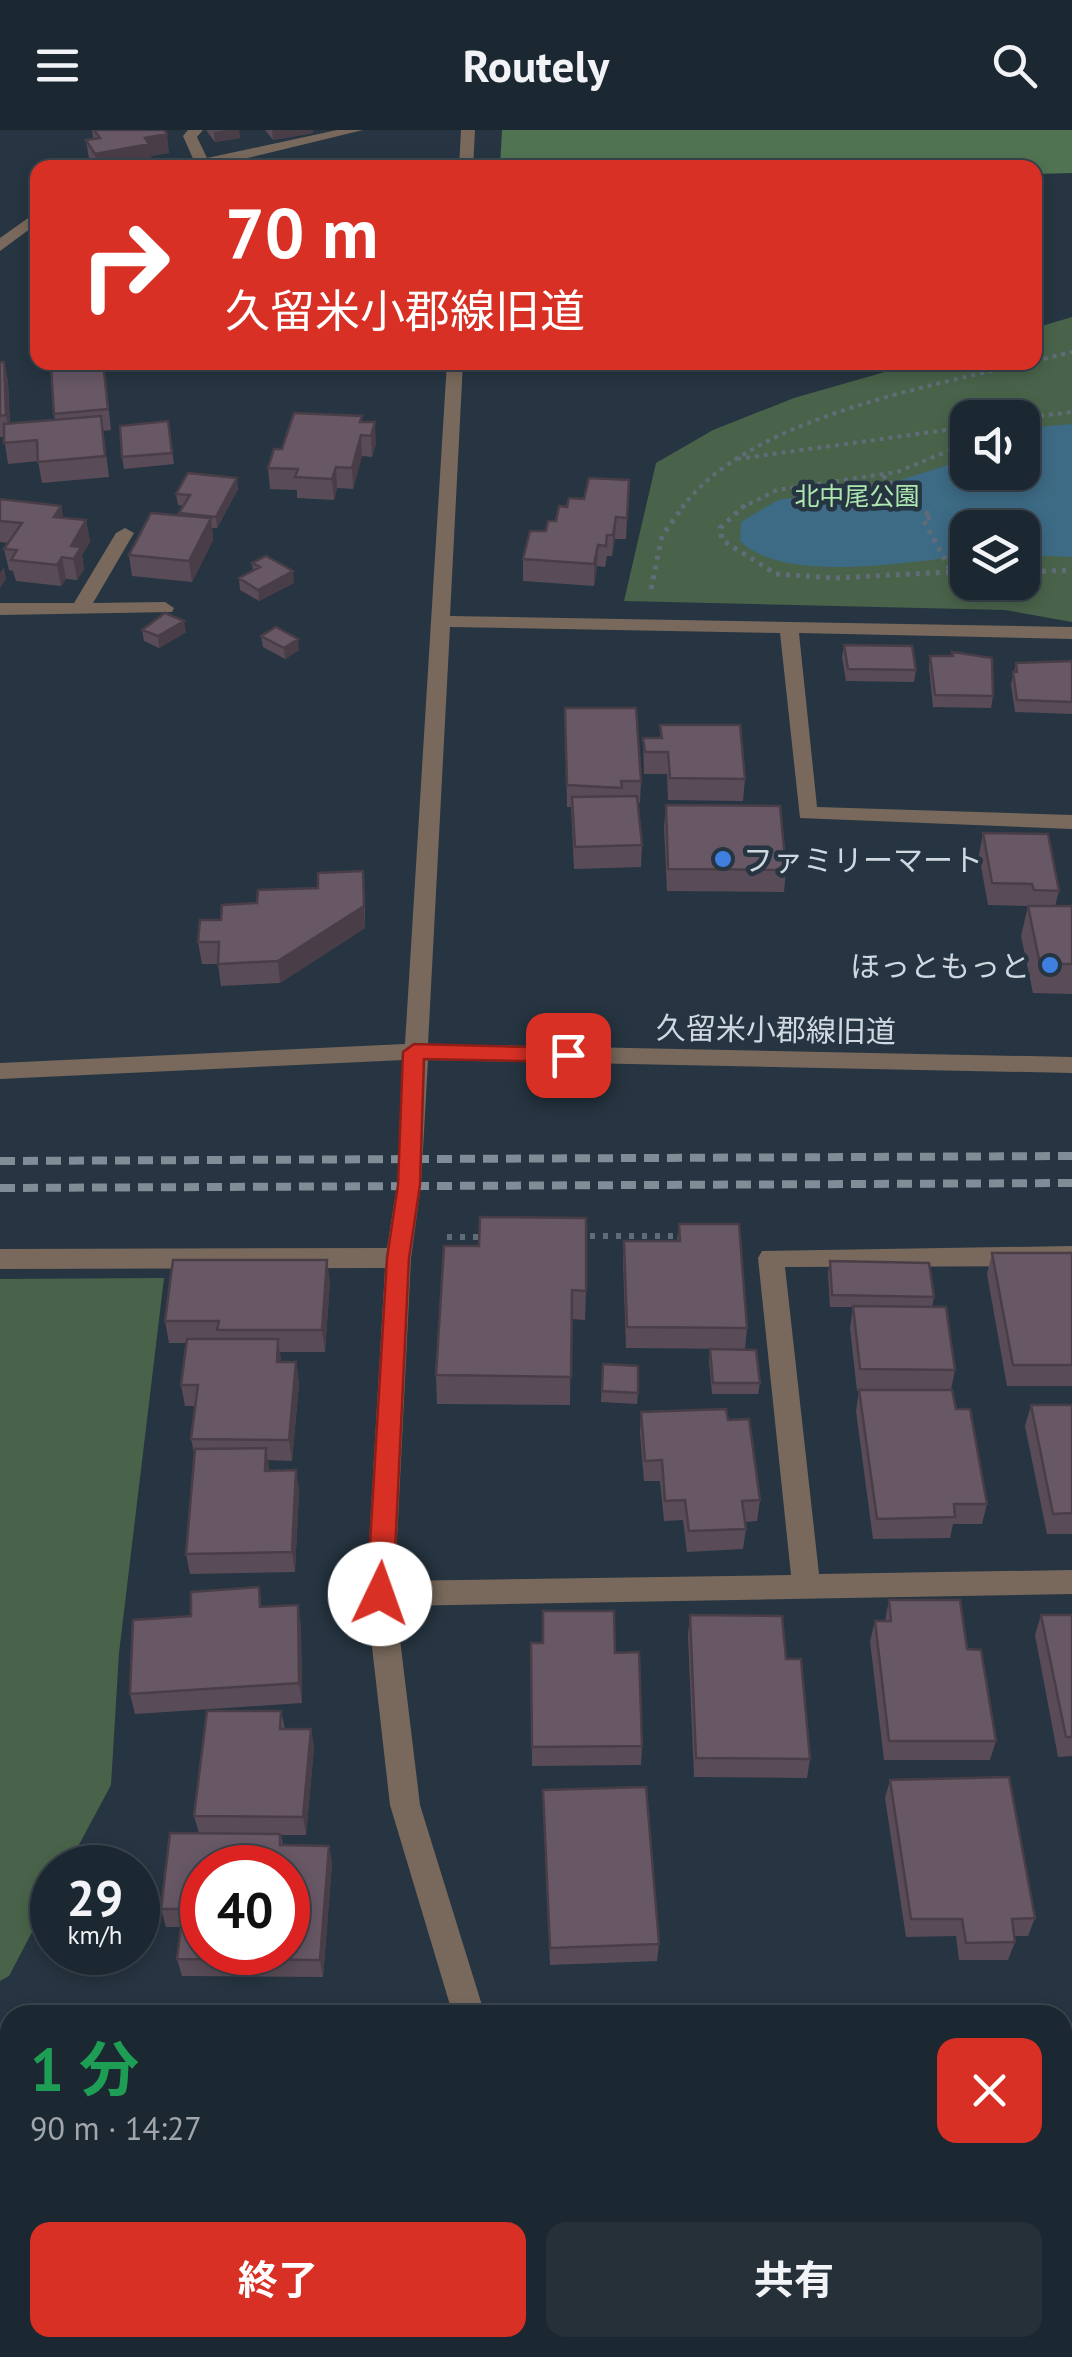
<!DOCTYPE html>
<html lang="ja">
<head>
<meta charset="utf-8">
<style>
  :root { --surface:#1c2831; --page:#253039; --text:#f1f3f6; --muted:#a0a6ab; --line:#3a444d; --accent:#d93025 }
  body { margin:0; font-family:"PT Sans","Noto Sans JP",sans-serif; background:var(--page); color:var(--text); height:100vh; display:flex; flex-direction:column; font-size:38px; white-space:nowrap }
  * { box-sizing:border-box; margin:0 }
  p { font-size:32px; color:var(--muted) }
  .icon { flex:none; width:55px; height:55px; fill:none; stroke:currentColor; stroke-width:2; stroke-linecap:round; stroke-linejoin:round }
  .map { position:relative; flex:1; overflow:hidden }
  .panel { position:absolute; left:0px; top:1875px; width:1072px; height:352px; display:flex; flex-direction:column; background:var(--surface); border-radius:30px 30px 0 0; box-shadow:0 5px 15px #0003,0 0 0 2px var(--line) }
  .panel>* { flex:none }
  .guide { position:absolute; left:30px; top:30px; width:1012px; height:210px; border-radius:20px; box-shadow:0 5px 15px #0003,0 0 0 2px var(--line); background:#d93025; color:#fff; overflow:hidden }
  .fabs { position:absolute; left:950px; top:270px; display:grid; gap:20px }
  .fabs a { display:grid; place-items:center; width:90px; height:90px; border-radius:20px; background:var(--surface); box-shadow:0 5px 15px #0003,0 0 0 2px var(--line); font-size:50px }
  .speed { position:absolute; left:30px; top:1715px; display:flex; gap:20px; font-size:50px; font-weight:700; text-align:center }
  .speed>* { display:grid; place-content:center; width:130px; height:130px; border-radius:50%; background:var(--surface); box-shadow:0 5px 15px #0003,0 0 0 2px var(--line); line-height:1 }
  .speed small { font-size:25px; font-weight:400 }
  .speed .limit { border:15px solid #d22; background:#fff; color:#111 }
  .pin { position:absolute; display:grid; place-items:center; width:85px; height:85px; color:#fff; margin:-42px; border-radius:20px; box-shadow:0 5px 15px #0006 }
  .me { position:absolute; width:110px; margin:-55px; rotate:3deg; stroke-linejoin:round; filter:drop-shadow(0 0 8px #0008) }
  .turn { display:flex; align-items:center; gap:35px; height:210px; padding:0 30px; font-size:45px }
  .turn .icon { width:130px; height:130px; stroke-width:2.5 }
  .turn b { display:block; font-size:70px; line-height:85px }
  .round { display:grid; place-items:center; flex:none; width:105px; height:105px; border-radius:20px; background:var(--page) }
  .headline { display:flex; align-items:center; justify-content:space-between; height:170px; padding:0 30px }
  h1 { font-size:60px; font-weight:700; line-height:75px; color:#1e9e55 }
  .primary-button { display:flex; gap:20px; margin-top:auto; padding:20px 30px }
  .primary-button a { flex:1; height:115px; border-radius:20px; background:var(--accent); color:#fff; font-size:40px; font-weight:700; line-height:115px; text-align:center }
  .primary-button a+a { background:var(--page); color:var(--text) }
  header { display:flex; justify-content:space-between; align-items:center; height:130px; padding:0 30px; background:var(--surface); font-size:45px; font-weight:700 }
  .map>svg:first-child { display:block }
</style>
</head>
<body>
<header><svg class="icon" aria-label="menu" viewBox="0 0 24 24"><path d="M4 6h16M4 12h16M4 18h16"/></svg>Routely<svg class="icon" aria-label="search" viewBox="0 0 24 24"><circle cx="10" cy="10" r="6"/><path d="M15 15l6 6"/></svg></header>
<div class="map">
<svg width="1072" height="2227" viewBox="0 0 1072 2227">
  <rect width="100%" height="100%" fill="#263541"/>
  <!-- green -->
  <path fill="#49634a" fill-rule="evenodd" d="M1072,187V492L1005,480L624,471L656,333L713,300L794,268L916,233L1035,232V198ZM968,288H1022V342H968ZM968,398H1022V452H968Z
    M164,1148L119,1523L111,1655L67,1737L52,1738V1764L9,1846L0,1851V1149Z"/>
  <!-- forest -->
  <path fill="#507352" d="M502,0H1072V43L1035,44V38L500,37Z"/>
  <!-- water -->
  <path fill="#3d6a84" d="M1072,294V427L1023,425L1022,398H968L967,426C910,431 784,455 740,411L741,392L778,370L881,356L967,329L968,342H1022L1023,304L1038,297Z"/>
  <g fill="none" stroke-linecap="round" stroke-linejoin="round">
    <!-- path-far2 -->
    <path stroke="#606d78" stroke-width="4" stroke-dasharray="4 5" stroke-linecap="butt" d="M1035,231L1072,222
      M1022,288L1072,282
      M737,329L968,297
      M883,346L921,378
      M682,378C746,289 929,256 1031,232
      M741,378L777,360L897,342L968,313"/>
    <!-- path-far1 -->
    <path stroke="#606d78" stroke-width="5" stroke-dasharray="4 6" stroke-linecap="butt" d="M745,375L720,398L722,410L776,444L835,448L968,441
      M918,375L932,387L923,389L951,441L953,461
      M1022,442L1072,440
      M651,459L662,406L684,375"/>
    <!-- path -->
    <path stroke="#606d78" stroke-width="6" stroke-dasharray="5 8" stroke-linecap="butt" d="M577,1106H685
      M447,1107H485"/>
    <!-- minor -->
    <path fill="#79695c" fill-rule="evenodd" d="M188,0H203L197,7L207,28L337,0H363L206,38H173L194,31L183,6Z
      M461,0H475L473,38H459Z
      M38,81V93L0,121V108Z
      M447,232H463L450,486L1072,497V509L799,503L817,677L1072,685V699L800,688L780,503L450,497L428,914L1072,927V943L428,930L421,1055L411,1128L395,1451L791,1445L758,1128L762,1121L1072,1116V1136L785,1137L819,1444L1072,1440V1464L396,1476L420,1675L485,1885H453L390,1675L366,1464L385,1138L0,1139V1119L387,1118L397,1055L404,930L0,949V933L405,914Z
      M125,398L134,403L93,473L165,472L174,478L172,482L0,485V473H74L116,403Z
      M1062,1905H1072V1937H1062Z
      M10,1931V1965L0,1967V1933Z
      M608,2218H646L650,2227H612Z"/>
    <!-- rail -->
    <path stroke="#808c96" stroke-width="8" stroke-dasharray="15 8" stroke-linecap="butt" d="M0,1031L1072,1026
      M0,1058L1072,1053"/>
  </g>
  <!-- wall -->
  <path fill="#594c58" d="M92,0H164L169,23L151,26L152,34L130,38H94L89,29L86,10L93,9Z
    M206,0H239L240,8L215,12Z
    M265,0H313V3L273,10Z
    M0,232H4L8,252L10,294L55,290L54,284L106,252L111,300L103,301L109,347L42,353L38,331L8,334L4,307H0Z
    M168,291L174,334L124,339L122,327Z
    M362,292L376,313L372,327L362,326L353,359L337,358L334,370L297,368V360L270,359L268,338L282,319Z
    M629,350L626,409H615L612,426H607L605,437L597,436L594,456L523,451V429L567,377Z
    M238,359L217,398H212L213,410L192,452L132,446L129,425L180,385L184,376L178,375L176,364Z
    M0,369L61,376L63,388L86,390L90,412L82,425L84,439L77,450L66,449L61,456L16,451L13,441L9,440L4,419L9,413L0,412Z
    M252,433L294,453L259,471L240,460L239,448L253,441Z
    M142,500L186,502L159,518L144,511Z
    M261,506L299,520L285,529L263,517Z
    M844,515L916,540L914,552L846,551L842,527Z
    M952,522L993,566L991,578L933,577L929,537L930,526H952Z
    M1072,531V584L1015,582L1011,554L1016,533Z
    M565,578L641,651L640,673H638L642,715L641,737L574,739L571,677H567Z
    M660,595L745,649L743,671L668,670L667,644H644L643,608H660Z
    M666,675L786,740L784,762L667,761L664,697Z
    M983,703L1059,761L1055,776H1072V864L1033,863L1021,806L1028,776L988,775L979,725Z
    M365,763V798L280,853L221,856L218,834H202L198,812L221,790L257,773Z
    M679,1094L747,1198L745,1219L626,1218L623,1132L624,1111H677Z
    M444,1116L586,1161L585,1190L571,1189L570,1275L437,1274L436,1245Z
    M992,1123H1072V1256H1007L987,1144Z
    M830,1131L934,1167L932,1177L955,1240L951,1260L987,1374L982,1394H953L950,1408L873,1409L856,1281L859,1261H857L850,1198L853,1177H830L828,1143Z
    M330,1151L325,1222H280L281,1232H296L299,1253L292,1331L268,1330L269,1341L296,1340L299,1361L295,1442L190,1444L186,1424L194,1323L191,1309L195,1276H185L181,1255L186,1213H169L165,1191Z
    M710,1219L760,1253L758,1264H712L709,1231Z
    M603,1234L638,1263L637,1274L601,1272Z
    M1031,1275H1072V1404H1047L1025,1296Z
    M641,1282L728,1290L760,1370L757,1391L745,1392L746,1399L743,1419L687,1422L683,1390L664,1391L660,1351H644L640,1303Z
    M889,1470L967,1519L996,1611L990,1630H884L870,1511L875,1491H885Z
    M690,1485L810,1629L807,1648L694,1647L688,1505Z
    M1041,1485H1072V1626L1058,1627L1035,1505Z
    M191,1486L301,1495L302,1573L135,1584L130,1564Z
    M531,1513L615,1523L642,1616L641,1635L532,1636Z
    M281,1581L285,1599H311L314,1618L306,1705H281L283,1715L329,1716L332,1734L323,1847L182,1846L177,1829L180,1797H166L161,1779L199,1703L194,1686Z
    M890,1650L1035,1788L1028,1806H1014L1015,1812L1008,1830H959L956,1806L906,1807L885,1668Z
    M543,1660L659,1814L657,1831L550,1835Z
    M1062,2055H1072V2217H1062Z
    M150,2218H285V2227H154Z
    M340,2218H460V2227H343Z"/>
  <!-- shaded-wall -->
  <path fill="#493e47" d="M226,0H239L240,8L215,12L214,2Z
    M272,0H313V3L273,10Z
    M167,4L169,23L151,26L152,34L130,38H97L95,24L145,8Z
    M4,232L8,252L10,306L6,285Z
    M362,286L363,305H361L362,326L353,359L352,338Z
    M375,292L376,313L372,327L371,306Z
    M336,337L337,358L334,370L332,349Z
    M237,348L238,359L217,398L216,387Z
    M61,376L65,397L54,387Z
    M616,387L615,409L612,426L613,405Z
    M211,388L213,410L192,452L189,431Z
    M86,390L90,412L82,425L84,439L77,450L71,416Z
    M598,415L597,436L594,456V434Z
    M62,427L66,449L61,456L57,435Z
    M4,437L6,449L0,458V443Z
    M293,441L294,453L259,471L258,460Z
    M184,491L186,502L159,518L158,506Z
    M298,509L299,520L285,529L284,518Z
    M363,741L365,798L280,853L278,831Z
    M327,1130L330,1151L325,1222L322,1200Z
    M278,1209L281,1231L280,1253L277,1232Z
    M296,1232L299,1253L292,1331L289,1310Z
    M266,1318L269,1338V1362L265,1341Z
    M296,1340L299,1361L295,1442L292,1422Z
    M298,1475L301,1495L302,1573L299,1553Z
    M311,1599L314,1618L306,1705L303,1687Z
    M329,1716L332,1734L323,1847L320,1830Z
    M85,2218H92V2227H84Z
    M280,2218H285V2227H280Z"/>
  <!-- building -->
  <path fill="#685866" stroke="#493e47" stroke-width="2.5" fill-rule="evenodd" d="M94,0H164L167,4L145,8L149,14L95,24L86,10L100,8Z
    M0,232H4L6,285L0,286Z
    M59,232H103L108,279L54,284L51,237L59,236Z
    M294,283L362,286L360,292H375L371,306L361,305L352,338L336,337L332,349L295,347L298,339L268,338L274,319H282Z
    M101,286L105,326L38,332L37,310L4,313V294Z
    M168,291L172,323L122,327L120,296Z
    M188,343L237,348L216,387L179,383L190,365L176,364Z
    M589,348L629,350L627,388L616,387L613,405H607L606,416L598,415L594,434L523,429L530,401H546L548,391H556L559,376L567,377L569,368L584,369Z
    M0,369L61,376L54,387L86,390L71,416L81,417L74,429L62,427L57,435L11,430L17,420L4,419L22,393L0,391Z
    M151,383L211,388L189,431L129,425Z
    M266,426L293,441L258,460L239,448L260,437L252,433Z
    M165,483L184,491L158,506L142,500Z
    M276,497L298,509L284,518L261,506Z
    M844,515L912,516L916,540L848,539Z
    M952,522L992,528L993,566L935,565L930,526H953Z
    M1072,531V572L1017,570L1013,542H1017L1016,533Z
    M565,578H636L641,651H621L622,658L567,655Z
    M660,595H740L745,649L670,648L668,622H645L643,608H662Z
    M637,666L642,715L575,717L572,667Z
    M666,675L780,676L786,740L668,739Z
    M983,703L1048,704L1059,761L1034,760L1032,754L992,753Z
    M363,741L364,776L278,831L218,834L219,812H198L200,790H221L222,775L257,773L258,760L318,758V743Z
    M1028,776H1072V834H1040Z
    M480,1087L586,1088V1161L572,1160L571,1247L436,1245L444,1116H479Z
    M679,1094H739L747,1198L627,1197L624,1111H680Z
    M992,1123H1072V1235H1013Z
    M173,1130H327L322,1200H217L219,1191H165Z
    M830,1131L929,1133L934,1167L832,1165Z
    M853,1176L946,1177L955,1240L860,1239Z
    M187,1209H278L277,1232H296L289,1310L191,1309L198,1255H181Z
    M710,1219L756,1220L760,1253H713Z
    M603,1234L638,1236V1263L602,1261Z
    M859,1260H952L956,1279H970L987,1374H954L955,1387L877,1389Z
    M1031,1275H1072V1383L1053,1384Z
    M726,1279L728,1290L749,1289L760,1370L742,1371L746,1399L689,1401L685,1370L665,1371L662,1330L645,1331L641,1282Z
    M266,1318L265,1341L296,1340L292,1422L186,1424L195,1319Z
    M259,1457L260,1477L298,1475L299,1553L130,1564L133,1490L191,1486V1462Z
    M889,1470H960L967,1519L981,1520L996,1611H889L875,1491H891Z
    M543,1481H614L615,1523L639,1522L642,1616L532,1617L531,1513H543Z
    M690,1485L782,1486L786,1529H801L810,1629L696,1628Z
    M1041,1485H1072V1607H1066Z
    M207,1581H281L280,1599H311L303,1687L194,1686Z
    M1009,1647L1035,1788L1012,1789L1015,1812L966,1813L962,1789H911L890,1650Z
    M646,1657L659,1814L550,1818L543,1660Z
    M170,1703L280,1704V1715L329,1716L320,1830L177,1829L183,1779H161ZM202,1738H288V1822H202Z
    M10,2049V2218H85L84,2227H0V2050Z
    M1062,2055H1072V2203H1062Z
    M168,2218H280V2227H167Z
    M740,2218H921L922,2227H741Z"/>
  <!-- route -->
  <path fill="#d93025" stroke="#8d1f18" stroke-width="2.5" d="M414,914L568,918L579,925L568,932L424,929L420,1055L409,1128L393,1464L389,1472H371L367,1464L387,1128L398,1055L403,922Z"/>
  <!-- markers -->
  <g fill="#3f7fe0" stroke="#263541" stroke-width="4">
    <circle cx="723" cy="729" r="10"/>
    <circle cx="1050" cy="835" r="10"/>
  </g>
  <g text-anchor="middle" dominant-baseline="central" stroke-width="9" stroke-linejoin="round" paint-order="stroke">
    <!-- far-park labels -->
    <g font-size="25" fill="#aee7b0" stroke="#263541">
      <text x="857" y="366">北中尾公園</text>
    </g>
    <!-- poi labels -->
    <g font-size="30" fill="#d0d9e1" stroke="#263541" text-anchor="start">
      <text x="743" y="729">ファミリーマート</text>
      <text x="1030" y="835" text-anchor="end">ほっともっと</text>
    </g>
    <!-- street labels -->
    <g font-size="30" fill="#d0d9e1" stroke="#263541">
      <text transform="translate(776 899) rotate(1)">久留米小郡線旧道</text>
    </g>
  </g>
</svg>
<div class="fabs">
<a><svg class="icon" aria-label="sound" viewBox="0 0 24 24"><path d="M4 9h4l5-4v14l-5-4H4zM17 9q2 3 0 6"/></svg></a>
<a><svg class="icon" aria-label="layers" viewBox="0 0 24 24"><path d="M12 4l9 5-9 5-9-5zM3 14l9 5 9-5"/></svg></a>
</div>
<div class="speed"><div>29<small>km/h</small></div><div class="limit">40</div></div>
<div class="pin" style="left:568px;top:925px;background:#d93025"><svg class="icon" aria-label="arrive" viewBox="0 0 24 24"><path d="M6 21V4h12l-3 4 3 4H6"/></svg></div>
<svg class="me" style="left:380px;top:1464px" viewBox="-20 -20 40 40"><circle r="19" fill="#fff"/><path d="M0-13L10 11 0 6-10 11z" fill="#d93025"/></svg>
<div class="guide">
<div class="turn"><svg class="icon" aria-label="right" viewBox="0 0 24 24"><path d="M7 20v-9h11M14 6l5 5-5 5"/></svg><div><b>70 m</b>久留米小郡線旧道</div></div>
</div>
<section class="panel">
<div class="headline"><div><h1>1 分</h1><p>90 m · 14:27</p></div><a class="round" style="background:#d93025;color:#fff"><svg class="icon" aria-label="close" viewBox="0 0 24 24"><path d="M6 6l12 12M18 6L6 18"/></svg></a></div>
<div class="primary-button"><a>終了</a><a>共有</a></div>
</section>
</div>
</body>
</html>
